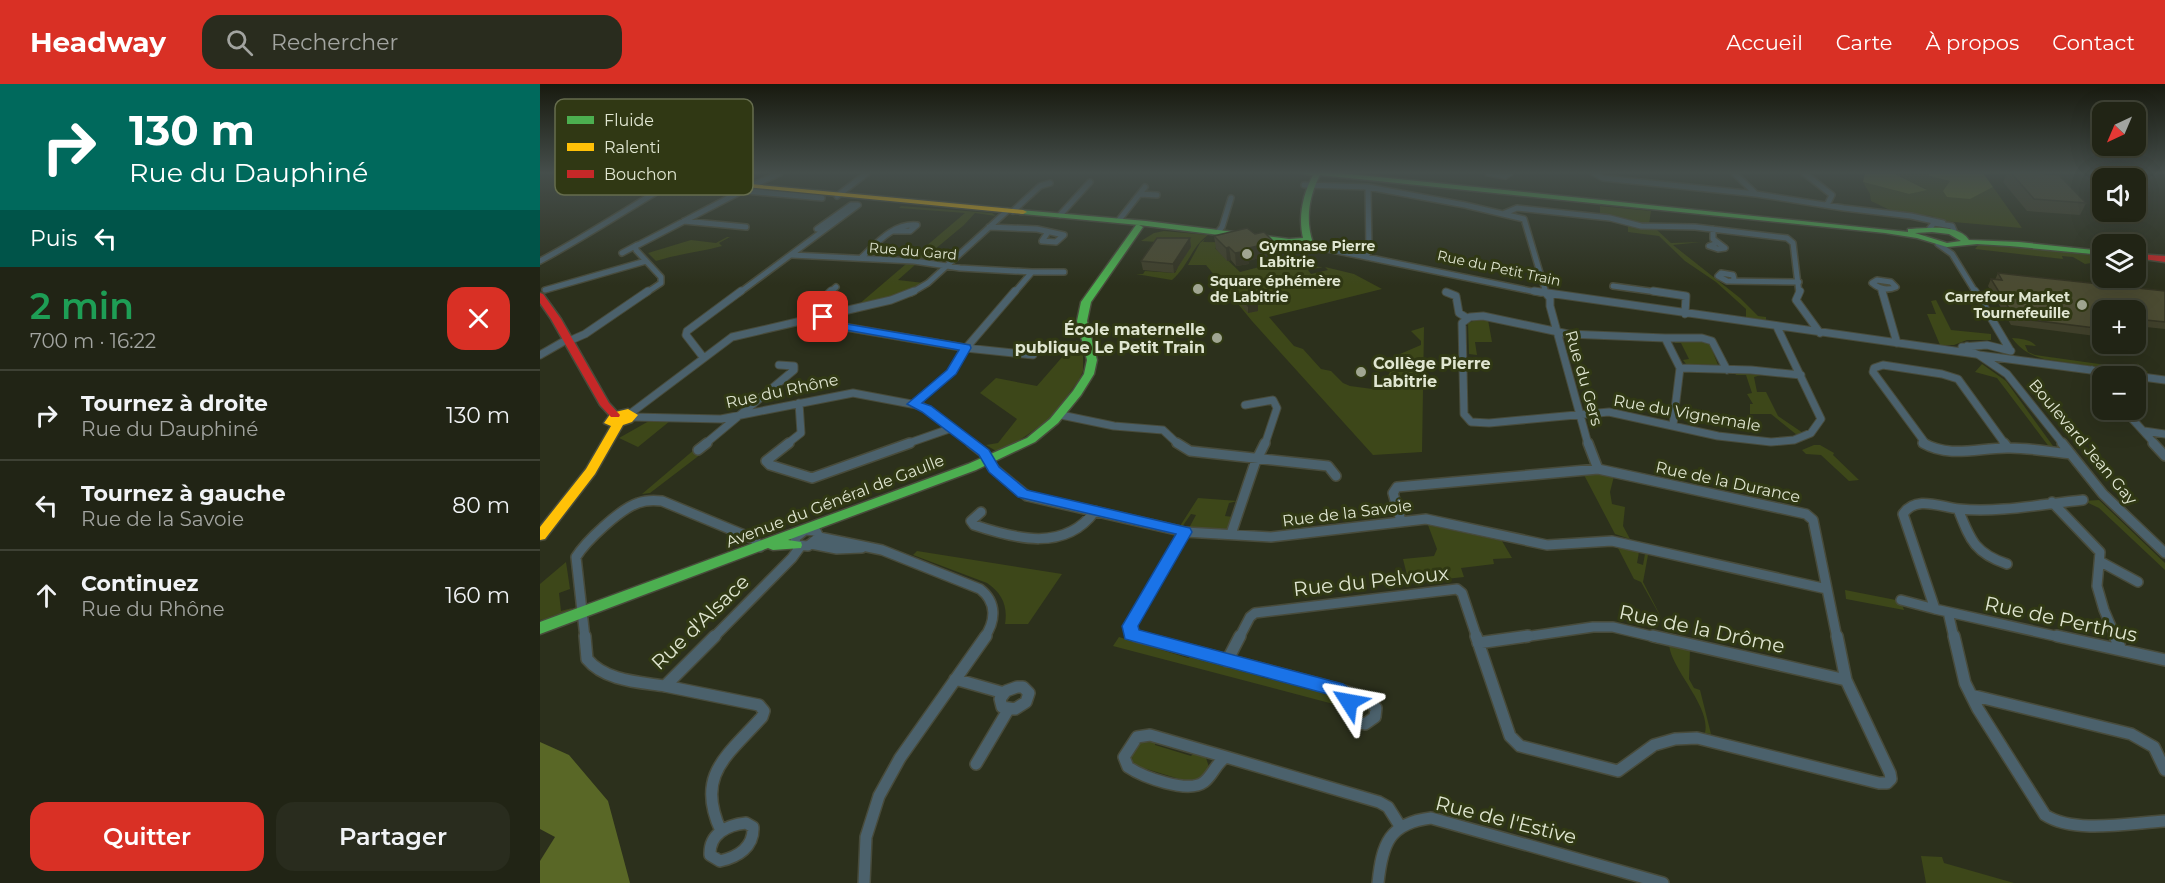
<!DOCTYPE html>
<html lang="fr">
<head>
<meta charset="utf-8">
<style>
  :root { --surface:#212415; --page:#292c1e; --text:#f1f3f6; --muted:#a2a4a0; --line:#3e4134; --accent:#d93025 }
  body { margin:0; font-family:Montserrat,sans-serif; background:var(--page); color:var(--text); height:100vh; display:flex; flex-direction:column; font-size:22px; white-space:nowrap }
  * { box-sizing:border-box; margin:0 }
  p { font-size:20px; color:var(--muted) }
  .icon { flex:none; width:33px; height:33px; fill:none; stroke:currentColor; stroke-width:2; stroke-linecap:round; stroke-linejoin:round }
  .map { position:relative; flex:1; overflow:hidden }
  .sheet { display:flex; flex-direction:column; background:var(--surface); width:540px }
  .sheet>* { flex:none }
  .top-card { background:#00695c; color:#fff; overflow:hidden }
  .needle { width:39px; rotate:224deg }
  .tools { position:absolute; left:1552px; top:18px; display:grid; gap:12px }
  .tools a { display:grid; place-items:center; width:54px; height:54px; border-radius:12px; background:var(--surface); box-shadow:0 6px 24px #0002,0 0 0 2px var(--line); font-size:30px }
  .pin { position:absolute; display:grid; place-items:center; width:51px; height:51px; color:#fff; margin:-26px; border-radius:12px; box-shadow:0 3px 9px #0006 }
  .me { position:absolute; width:66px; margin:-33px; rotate:304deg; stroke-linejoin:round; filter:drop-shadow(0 0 4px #0008) }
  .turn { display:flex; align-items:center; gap:21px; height:126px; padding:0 30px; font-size:27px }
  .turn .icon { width:78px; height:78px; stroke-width:2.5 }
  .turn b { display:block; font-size:42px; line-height:51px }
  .then { display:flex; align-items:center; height:57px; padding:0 30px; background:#0003; gap:12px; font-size:22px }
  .round { display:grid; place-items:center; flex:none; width:63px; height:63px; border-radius:18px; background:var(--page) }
  .head { display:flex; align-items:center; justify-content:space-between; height:102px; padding:0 30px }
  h1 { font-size:36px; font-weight:600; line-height:45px; color:#1e9e55 }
  .button { display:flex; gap:12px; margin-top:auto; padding:12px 30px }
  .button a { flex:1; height:69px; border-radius:18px; background:var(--accent); color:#fff; font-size:24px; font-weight:600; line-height:69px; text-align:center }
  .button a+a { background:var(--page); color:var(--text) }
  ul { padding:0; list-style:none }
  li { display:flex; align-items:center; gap:18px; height:90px; padding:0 30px; border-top:2px solid var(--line) }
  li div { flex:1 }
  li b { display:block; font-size:22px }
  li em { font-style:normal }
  header { display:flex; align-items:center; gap:36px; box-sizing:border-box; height:84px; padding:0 30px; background:var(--accent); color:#fff }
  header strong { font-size:28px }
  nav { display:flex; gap:33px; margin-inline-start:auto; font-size:21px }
  .search { width:420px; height:54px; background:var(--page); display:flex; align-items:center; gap:15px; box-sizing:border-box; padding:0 21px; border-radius:18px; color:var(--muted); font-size:22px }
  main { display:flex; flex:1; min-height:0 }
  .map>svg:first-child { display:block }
</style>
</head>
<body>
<header>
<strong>Headway</strong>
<div class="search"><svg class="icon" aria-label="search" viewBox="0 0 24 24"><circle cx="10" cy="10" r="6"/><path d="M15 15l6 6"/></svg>Rechercher</div>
<nav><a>Accueil</a><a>Carte</a><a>À propos</a><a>Contact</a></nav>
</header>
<main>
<section class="sheet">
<div class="top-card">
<div class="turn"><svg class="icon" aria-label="right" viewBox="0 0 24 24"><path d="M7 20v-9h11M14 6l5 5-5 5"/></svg><div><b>130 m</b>Rue du Dauphiné</div></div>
<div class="then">Puis<svg class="icon" aria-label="left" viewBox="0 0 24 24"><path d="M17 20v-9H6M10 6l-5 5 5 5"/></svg></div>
</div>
<div class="head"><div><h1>2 min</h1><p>700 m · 16:22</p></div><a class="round" style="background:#d93025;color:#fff"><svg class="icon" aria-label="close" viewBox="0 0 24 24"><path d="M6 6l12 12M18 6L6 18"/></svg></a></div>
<ul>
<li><svg class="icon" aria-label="right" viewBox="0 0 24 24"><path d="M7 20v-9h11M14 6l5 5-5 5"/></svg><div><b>Tournez à droite</b><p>Rue du Dauphiné</p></div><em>130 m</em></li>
<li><svg class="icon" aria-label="left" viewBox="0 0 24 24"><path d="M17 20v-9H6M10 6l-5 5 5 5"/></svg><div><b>Tournez à gauche</b><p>Rue de la Savoie</p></div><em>80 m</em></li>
<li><svg class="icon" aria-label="ahead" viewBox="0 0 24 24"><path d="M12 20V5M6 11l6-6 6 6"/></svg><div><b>Continuez</b><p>Rue du Rhône</p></div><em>160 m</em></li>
</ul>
<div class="button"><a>Quitter</a><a>Partager</a></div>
</section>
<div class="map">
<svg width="1625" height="799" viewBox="0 0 1625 799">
  <rect width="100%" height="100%" fill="#2c301c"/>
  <!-- green -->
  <path fill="#3d4719" d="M1353,89H1389V92L1411,97L1429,115L1453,103L1482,144L1402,137L1392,132L1354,128L1331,117L1330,110L1323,98L1369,110L1386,105Z
    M361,122L452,129L456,132L435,129L424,141L382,176L371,175L425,129L359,124Z
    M1060,122L1111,127L1109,140L1060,131Z
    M1088,142L1117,146L1131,159L1161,158L1133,161L1200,214L1218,232L1226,233V238L1206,235V225L1176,198L1145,177L1119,152L1088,148Z
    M624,147L668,151C652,162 649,181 632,196L596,190H603L605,187L635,189L638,183L614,182L618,158L601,157L614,149Z
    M187,153H190L179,159L182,162C160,168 138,170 116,177L108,169L151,156L176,159Z
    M665,155L663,158L733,159L737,164L683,162L675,164L700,188L743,177L760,182L783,183L768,186L771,190L788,186L785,183L814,190L842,205L729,233L754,262L763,265L781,285L791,287L803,299L810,302L840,306L860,270L881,261V257L871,247L884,243L882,368L833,371L712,237L666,181H648L660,159Z
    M1440,159L1563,170V177L1545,180L1533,173L1522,172L1523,175L1435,165Z
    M366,180H376L358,196L384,199L369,208L318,221Z
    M1396,216L1411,246L1451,250V256H1427L1414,261H1400L1387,230H1396L1391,217Z
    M939,235L948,236L952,258H935L937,271L929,270L928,239Z
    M1472,254C1482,255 1490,255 1496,262L1485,261L1488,268L1495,271L1602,286L1597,279L1608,288L1606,290L1504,275C1490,271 1481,266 1472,254Z
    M537,256L543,270V287L539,296L510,335L464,367H456L446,361L458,359L477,335L440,309L456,294L497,302Z
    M1134,256L1169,258L1178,281L1146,280L1143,276L1149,275L1141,259H1135Z
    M1442,280L1466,297L1513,362L1510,364L1457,294L1435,288Z
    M1195,289L1221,291L1214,293L1217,308H1226L1238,332L1263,349L1257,351L1231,330H1210V320H1213L1207,310L1212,309L1206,291H1196Z
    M109,337H130L98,363L79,354Z
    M1274,361H1280L1294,369L1293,371L1319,396L1309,397L1281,371L1266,370L1262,366Z
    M155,365L165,367L110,409L102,410Z
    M1043,389L1074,392L1070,408L1072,420L1085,423L1083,442L1090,455L1075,450Z
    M658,414L698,417L689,419L685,432L693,433L687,445L649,444L656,431L651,430L642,443L640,442Z
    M1559,416L1625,479V486L1559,424L1544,417Z
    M888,441L962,457L972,474L953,475L954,480L921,484L924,493L869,499L863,475L894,472L897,465Z
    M1078,464L1099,468L1097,479L1103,481L1105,470L1108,471L1103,498L1123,537L1101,498L1094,495Z
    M377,467L522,490L488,540H465C468,522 462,509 447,499L373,471Z
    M26,478L30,505L19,509L21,527L32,524L31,526L15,534L0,536V500Z
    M1305,506L1361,517L1364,526L1306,515Z
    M579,553L648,574L652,572L720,589L721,593L795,609L801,622L573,562Z
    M1129,561L1150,566L1149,595L1154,604L1160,606L1171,650L1165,649C1171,622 1132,587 1129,561Z
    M604,657H615V661L651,672L655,668L665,671L669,683L662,694L649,698L600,683L593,679L591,669L598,660Z
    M1381,772L1402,773L1404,779L1474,799H1386Z"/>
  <!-- forest -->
  <path fill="#596726" d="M1325,89H1353L1387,106L1369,110L1323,98Z
    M1389,89H1443L1453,103L1430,115L1407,113L1403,107L1410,97L1389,92Z
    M0,658L29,671L68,717L90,799H0V777L15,753L0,745Z"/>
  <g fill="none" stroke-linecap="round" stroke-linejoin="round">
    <defs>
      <path id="street-far3" d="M948,89L965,92L970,89
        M1054,89L1063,94L1216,110L1194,89
        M1264,89L1292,111L1287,121
        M131,100L282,114
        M764,101L828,103L925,121L984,135L1006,209
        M209,103L240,89
        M600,110L617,111
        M1216,110L1304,124L1371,132L1403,139
        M297,112L327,89
        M473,127L500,102L510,99
        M965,129L977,124L1070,134L1101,142L1155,143L1247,154L1253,159L1259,209
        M520,131L550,98
        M579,136L605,103
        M144,137L206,143
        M449,143L497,145L524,151L516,158L502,157L508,148
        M1390,144L1394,139L1412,142L1415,149
        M1173,145V155L1185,164L1178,165L1169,162L1177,159
        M678,148L682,143L691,114
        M1398,160L1412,170L1436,209
        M768,161L1001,209
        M82,169L97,161
        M252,171L374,177L420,184L492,188L474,209
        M826,173L829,167L828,103
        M321,174C337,159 353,139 377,141L370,147H354
        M0,177C51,150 99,117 149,89
        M492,188H524
        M1194,195L1193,191L1181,189L1178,192L1187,197L1259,198
        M1337,196L1351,198L1356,203C1347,207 1339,205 1332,199Z
        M1073,202L1124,209
        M1341,205L1342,209
        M5,206L106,177
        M906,208L908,209
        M106,209L121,199V193L96,166V162L202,107
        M199,209L318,121H311L277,145H285
        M289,209L296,203
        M371,209L388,199L467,127"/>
      <path id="street-far2" d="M994,207L1436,270
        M1004,207L1010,214V222L1048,360
        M1113,207L1146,212L1145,230
        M1260,207L1256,216L1280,249
        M1342,207L1357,259
        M1435,207L1470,266
        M906,208L916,212L919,229L927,234
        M282,231L288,238L299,242L426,264L475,207
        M277,233L279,219L291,207
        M1125,254H1162L1172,257L1187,286
        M29,257L45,250L108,207
        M1427,262L1429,267L1439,271L1625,296
        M1422,263L1447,261L1471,267
        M0,271L28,255
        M1439,271L1467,290L1523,360
        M163,273L146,251L147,247L201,207
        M1140,284L1211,286L1261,291
        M1552,286L1563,302
        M373,320L412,288L426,264L493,271
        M705,321L733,316L737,324L725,360
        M1584,326L1615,360
        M91,329L192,253L351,216L374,207
        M521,331L574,342L623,346L638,360
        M92,333L181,335L313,309L382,322L433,360
        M1133,341L1140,284L1125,254L1028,250L943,232L930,233L922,239L924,330L931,338L949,339L1069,328L1178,352L1231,358L1254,356L1271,349L1281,335L1237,243
        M1604,347L1625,350
        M165,360L254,286V282L239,281
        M247,360L261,349L259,319
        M366,360L412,344
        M1386,360L1333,288L1334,284L1343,281L1402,290L1418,295L1465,360"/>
      <path id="street-far1" d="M249,359L226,377L230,381L272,394L370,359
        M431,359L444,369L454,385L487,412L645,448L731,453L886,435L1007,461L1072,457L1287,505
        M637,359L650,367L788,382L796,392
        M1048,359L1058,385
        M1383,359C1411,375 1440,363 1470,364C1490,364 1511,368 1531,370
        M1464,359L1468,364
        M1522,359L1563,410L1625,469
        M1613,359L1625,372
        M158,366L167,359
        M1512,418L1560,468L1557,502L1564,526L1576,554
        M1418,425C1430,455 1434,469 1467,480
        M441,428L431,437L434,441C476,455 525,468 555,427
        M861,437L853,409L857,403L1058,385L1266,430L1273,436L1297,554
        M265,446L276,447L279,453L268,462L256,461L255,454Z
        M691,450L715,379L725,359
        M279,453L342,466L440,505C457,518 456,537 444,554
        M271,460L297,465L322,464
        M1561,478L1598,498
        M1361,516L1395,525
        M1408,528L1414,554
        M45,554L36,473C46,457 80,425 98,419C106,416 114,416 122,417L214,455L220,463
        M173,554L252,474L260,463
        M600,554L590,549V542L645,448
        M699,554L710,533L715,529L917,505L922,509L937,554
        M977,554L1053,543H1073L1119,554
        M1524,554L1395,525L1363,430C1376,411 1400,423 1419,425C1460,429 1502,420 1543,416"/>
      <path id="street" d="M45,552L47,575C65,597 99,598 125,602L175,552
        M596,552L797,605
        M936,552L970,652L980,662L1078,687L1114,661L1135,655L1157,654L1339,699H1347L1351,695L1350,689L1306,596L1297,552
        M1113,552L1306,596
        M1414,552L1425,599L1438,625L1505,731C1534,750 1590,739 1625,737
        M1517,552L1625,576
        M1575,552L1581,566
        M938,559L988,552
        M687,577L700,552
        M415,595L464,609
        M125,602L219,621L224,627L222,633C187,672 155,691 181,747
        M477,603H483L489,609L486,618L475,625L462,623L460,615L466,607Z
        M797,605L824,613L836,624L835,633L825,640L813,637L809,630L808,614Z
        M1431,611L1591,650L1614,663L1625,686
        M610,651L686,673C676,679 673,691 664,698C648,710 603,693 588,683L584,673L597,653Z
        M686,673L839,718L848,723L860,742
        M436,680L468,626
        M206,739L213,743C214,763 198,773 180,777L170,771C169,750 187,741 206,739Z
        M324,799L326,753L339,712L360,674L446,552
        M838,799C842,760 849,739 891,734L1123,799"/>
      <path id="fast" d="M761,89H800L1368,148V145H1371C1389,144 1418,140 1429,156L1479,158L1563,167V171L1470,162L1437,160L1407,163L1377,154L1345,149L780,91C769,112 765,136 773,159L764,166L750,165L744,159L599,141L603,143L551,218L547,237L557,276L554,290L541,311L518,339L495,358L436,386L248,456L261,458L262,461L261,464L233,466L228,464L0,550V538L428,380L487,354L510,335L533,307L544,290L547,276L537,237L541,218L596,141H599L483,130H480V126L606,137L749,155L763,154C758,132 763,110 773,91ZM1392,148L1409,150L1421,157L1407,159L1375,149ZM765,158L759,162L752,159Z"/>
      <path id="slow" d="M63,89H94L483,126L487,128L483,130Z
        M88,325L98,331L92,338L83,341L55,390L5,455L0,456V443L46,385L71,342L64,339L71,329Z"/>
      <path id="jam" d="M1596,170L1625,172V178L1596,174Z
        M0,209L3,210L21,235L69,319L80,331L79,333H71L60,321L11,235L0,219Z"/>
    </defs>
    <!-- street-far3 casing -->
    <use href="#street-far3" stroke="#484b3b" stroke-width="8"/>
    <!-- street-far2 casing -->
    <use href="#street-far2" stroke="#484b3b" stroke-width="9"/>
    <!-- street-far1 casing -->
    <use href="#street-far1" stroke="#484b3b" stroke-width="12"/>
    <!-- street casing -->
    <use href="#street" stroke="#484b3b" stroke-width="14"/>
    <!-- fast casing -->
    <use href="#fast" stroke="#484b3b" stroke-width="3"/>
    <!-- slow casing -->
    <use href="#slow" stroke="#484b3b" stroke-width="3"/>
    <!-- jam casing -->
    <use href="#jam" stroke="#484b3b" stroke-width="3"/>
    <!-- street-far3 -->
    <use href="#street-far3" stroke="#4b616c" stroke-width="5"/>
    <!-- street-far2 -->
    <use href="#street-far2" stroke="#4b616c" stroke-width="7"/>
    <!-- street-far1 -->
    <use href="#street-far1" stroke="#4b616c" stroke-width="9"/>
    <!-- street -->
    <use href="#street" stroke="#4b616c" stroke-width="11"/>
    <!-- fast -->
    <use href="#fast" fill="#4caf50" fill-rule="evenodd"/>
    <!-- slow -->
    <use href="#slow" fill="#ffc107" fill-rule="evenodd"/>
    <!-- jam -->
    <use href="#jam" fill="#c62828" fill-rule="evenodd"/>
  </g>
  <!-- wall -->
  <path fill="#40402b" d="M1467,89H1500L1546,119L1540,131L1487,127L1463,98Z
    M715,150L734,158L735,170L708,177L709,180L696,182L691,176L687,177L676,165L674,152Z
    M650,154L651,163L634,189L603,186L601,177Z
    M1458,189L1625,207V245L1596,242V226H1563V253L1471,241L1448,202L1451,195L1455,196Z
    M700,213L718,227L708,229L700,220Z"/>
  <!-- shaded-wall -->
  <path fill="#343423" d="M650,154L651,163L634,189L633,180Z
    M734,158L735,170L708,177L709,180L696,182L695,169L705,165Z
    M689,163L691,176L687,177L686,164Z
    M718,220V227L708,229V222Z"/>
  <!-- building -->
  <path fill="#4b4b32" stroke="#343423" stroke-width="1.5" d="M1471,89H1500L1519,91L1546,119L1494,115Z
    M707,144L715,150L724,148L734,158L705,165L707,167L695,169L689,163L686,164L674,152Z
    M617,154H650L633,180L601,177Z
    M1458,189L1625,207V238L1596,235V226H1563V245L1475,234L1451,195L1462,196Z
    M709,211L718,220L708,222L700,213Z"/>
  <!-- sky -->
  <linearGradient id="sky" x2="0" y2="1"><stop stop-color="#181a0f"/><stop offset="0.44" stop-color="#454e4b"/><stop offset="1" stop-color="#454e4b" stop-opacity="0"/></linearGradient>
  <rect width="1625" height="201" fill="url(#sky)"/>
  <!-- route -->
  <path fill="#1a73e8" stroke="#114b97" stroke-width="1.5" d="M283,230L301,239L430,261L431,264L416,290L382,319L391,322L449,366L459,383L487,406L650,444L652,448L598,542L599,546L803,600L813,607L818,618L815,623L809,626L803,623L799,617L791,611L585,555L582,542L636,450L478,413L449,388L439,371L382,328L367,320L407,286L419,266L295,244L284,240L279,235V231Z"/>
  <!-- markers -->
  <g fill="#a1a692" stroke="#303814" stroke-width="2">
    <circle cx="707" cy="170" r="6"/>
    <circle cx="658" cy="205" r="6"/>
    <circle cx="1542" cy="221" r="6"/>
    <circle cx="677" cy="254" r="6"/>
    <circle cx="821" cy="288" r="6"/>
  </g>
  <g text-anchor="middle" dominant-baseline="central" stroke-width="6" stroke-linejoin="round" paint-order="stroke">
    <!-- far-poi labels -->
    <g font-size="14" font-weight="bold" fill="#e0e6d1" stroke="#303814" text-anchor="start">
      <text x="719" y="162">Gymnase Pierre<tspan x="719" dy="16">Labitrie</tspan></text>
      <text x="670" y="197">Square éphémère<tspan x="670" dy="16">de Labitrie</tspan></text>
      <text x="1530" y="213" text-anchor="end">Carrefour Market<tspan x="1530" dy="16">Tournefeuille</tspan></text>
    </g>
    <!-- far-street labels -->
    <g font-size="14" fill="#e0e6d1" stroke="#303814">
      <text transform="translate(373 167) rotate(5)">Rue du Gard</text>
      <text transform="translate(959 184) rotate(12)">Rue du Petit Train</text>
    </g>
    <!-- poi labels -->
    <g font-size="16" font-weight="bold" fill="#e0e6d1" stroke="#303814" text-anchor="end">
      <text x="665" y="245">École maternelle<tspan x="665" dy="18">publique Le Petit Train</tspan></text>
      <text x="833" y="279" text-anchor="start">Collège Pierre<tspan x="833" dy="18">Labitrie</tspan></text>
    </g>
    <!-- street labels -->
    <g font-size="16" fill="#e0e6d1" stroke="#303814">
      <text transform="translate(1044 294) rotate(74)">Rue du Gers</text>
      <text transform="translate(242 307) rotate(-12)">Rue du Rhône</text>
      <text transform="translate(1147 329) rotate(10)">Rue du Vignemale</text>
      <text transform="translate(1543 358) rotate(50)">Boulevard Jean Gay</text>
      <text transform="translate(1188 398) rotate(12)">Rue de la Durance</text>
      <text transform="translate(295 417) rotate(-21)">Avenue du Général de Gaulle</text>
      <text transform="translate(807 429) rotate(-7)">Rue de la Savoie</text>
    </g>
    <!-- near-street labels -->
    <g font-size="20" fill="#e0e6d1" stroke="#303814">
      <text transform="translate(831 497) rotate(-6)">Rue du Pelvoux</text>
      <text transform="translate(1521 535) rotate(12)">Rue de Perthus</text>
      <text transform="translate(160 538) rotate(-44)">Rue d'Alsace</text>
      <text transform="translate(1162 545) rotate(12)">Rue de la Drôme</text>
      <text transform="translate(966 736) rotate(14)">Rue de l'Estive</text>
    </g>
  </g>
  <!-- legend -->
  <rect x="15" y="15" width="198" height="96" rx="9" fill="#303814" stroke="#656c4d" stroke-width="1.5"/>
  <rect x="27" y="32" width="27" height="8" fill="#4caf50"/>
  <rect x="27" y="59" width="27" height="8" fill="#ffc107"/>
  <rect x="27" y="86" width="27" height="8" fill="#c62828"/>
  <g font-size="16" fill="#e0e6d1">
    <text x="64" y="42">Fluide</text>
    <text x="64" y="69">Ralenti</text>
    <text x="64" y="96">Bouchon</text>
  </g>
</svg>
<div class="tools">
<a><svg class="needle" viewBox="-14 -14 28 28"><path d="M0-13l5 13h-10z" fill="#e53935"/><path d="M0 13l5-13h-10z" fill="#a2a4a0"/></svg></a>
<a><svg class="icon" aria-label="sound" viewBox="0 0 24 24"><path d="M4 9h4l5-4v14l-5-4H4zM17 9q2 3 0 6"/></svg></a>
<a><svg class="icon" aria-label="layers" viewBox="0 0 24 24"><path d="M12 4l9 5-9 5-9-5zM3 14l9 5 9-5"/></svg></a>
<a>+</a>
<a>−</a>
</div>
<div class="pin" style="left:283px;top:233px;background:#d93025"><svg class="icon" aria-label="arrive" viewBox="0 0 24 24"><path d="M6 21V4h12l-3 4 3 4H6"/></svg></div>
<svg class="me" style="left:809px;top:618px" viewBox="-20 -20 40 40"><path d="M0-17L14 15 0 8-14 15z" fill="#1a73e8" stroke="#fff" stroke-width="4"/></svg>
</div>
</main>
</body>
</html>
